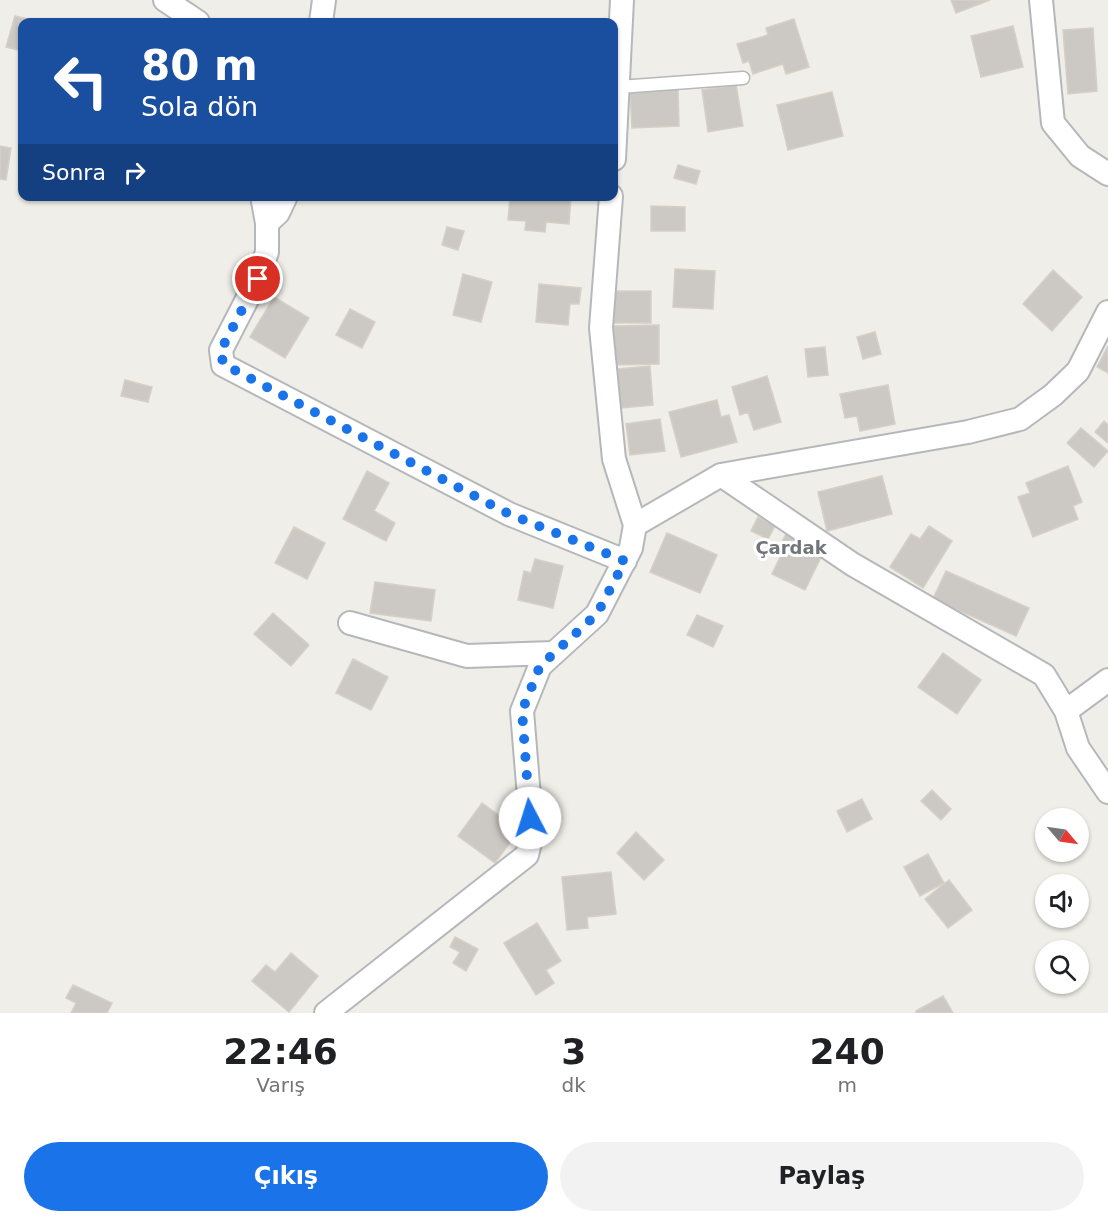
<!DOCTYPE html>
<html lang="tr">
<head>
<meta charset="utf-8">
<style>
  :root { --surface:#fff; --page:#f2f2f2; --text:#202124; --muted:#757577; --accent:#1a73e8 }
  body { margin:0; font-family:"DejaVu Sans",sans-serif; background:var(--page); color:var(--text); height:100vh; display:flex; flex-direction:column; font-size:22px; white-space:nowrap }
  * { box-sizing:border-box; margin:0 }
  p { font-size:20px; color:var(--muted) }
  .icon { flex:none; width:33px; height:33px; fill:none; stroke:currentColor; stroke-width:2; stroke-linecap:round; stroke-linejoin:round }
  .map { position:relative; height:1013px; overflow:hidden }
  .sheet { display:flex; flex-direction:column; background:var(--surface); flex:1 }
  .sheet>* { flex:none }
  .hud { position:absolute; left:18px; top:18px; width:600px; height:183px; border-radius:12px; box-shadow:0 2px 4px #0004; background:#1a4fa0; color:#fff; overflow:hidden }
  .needle { width:39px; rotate:119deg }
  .controls { position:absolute; left:1035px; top:808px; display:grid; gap:12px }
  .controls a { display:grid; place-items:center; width:54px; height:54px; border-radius:50%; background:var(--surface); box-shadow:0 2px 4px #0004; font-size:30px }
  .pin { position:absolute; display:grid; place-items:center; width:51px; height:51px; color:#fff; margin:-26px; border:3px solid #fff; border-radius:50%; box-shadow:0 2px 6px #0007 }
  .me { position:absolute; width:66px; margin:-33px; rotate:355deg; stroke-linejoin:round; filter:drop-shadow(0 0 4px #0008) }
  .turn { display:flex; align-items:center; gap:21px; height:126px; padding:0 24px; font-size:27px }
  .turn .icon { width:78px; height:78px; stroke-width:2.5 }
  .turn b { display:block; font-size:42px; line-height:51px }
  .then { display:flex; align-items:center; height:57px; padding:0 24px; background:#0003; gap:12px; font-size:22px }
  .eta { display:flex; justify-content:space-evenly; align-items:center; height:102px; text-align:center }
  .eta b { font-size:36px; font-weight:700; line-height:42px }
  .action { display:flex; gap:12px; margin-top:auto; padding:12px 24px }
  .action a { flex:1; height:69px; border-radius:36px; background:var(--accent); color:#fff; font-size:24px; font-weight:700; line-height:69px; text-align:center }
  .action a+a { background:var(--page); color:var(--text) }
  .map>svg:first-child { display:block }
</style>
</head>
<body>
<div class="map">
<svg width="1108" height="1013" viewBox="0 0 1108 1013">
  <rect width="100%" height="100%" fill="#f0eee8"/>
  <!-- building -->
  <path fill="#ccc9c4" stroke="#d5cfc6" stroke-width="1.5" d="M951,0H990L956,13Z
    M15,16L36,21L22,22V51L6,47Z
    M794,19L809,67L786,74L783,64L753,74L749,61L743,63L737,44L768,35L766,28Z
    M1013,26L1023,67L981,77L971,36Z
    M1093,28L1097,91L1068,94L1063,30Z
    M736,85L743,126L708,132L702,90Z
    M678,89L679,126L632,128L630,91Z
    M832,92L843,136L788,150L777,105Z
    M0,146L11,148L6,180L0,179Z
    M678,165L700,171L696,184L674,178Z
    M510,196H571L569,224L546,222L545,232L525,230L526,221L508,220Z
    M651,206L685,207V231H651Z
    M447,227L464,231L458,250L442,245Z
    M675,269L715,271L713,309L673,307Z
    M1053,270L1082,297L1052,331L1023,304Z
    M463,274L492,282L481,322L453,315Z
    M539,284L581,288L579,304H570L568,325L536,322Z
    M614,291H651V323H614Z
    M274,297L309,318L285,358L250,337Z
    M350,309L375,322L362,348L336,335Z
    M659,325V364L614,365V326Z
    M875,332L881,354L863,359L857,337Z
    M1108,346V373L1097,367Z
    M825,347L828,375L808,377L805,349Z
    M650,366L653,405L621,408L618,369Z
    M767,376L781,422L754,430L748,412L740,415L732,387Z
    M125,380L152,387L148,402L121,396Z
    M888,385L895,424L860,431L857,416L845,418L840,394Z
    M717,400L721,417L729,415L737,442L681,457L669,412Z
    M660,419L665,451L630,455L626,424Z
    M1104,421L1108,425V443L1095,432Z
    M1081,428L1108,451L1094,467L1067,443Z
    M1068,466L1082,502L1073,506L1078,519L1033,537L1018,497L1030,493L1026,483Z
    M367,471L389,483L374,511L395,523L386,541L343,519Z
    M882,476L892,514L827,531L818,492Z
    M758,517L775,526L768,539L751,531Z
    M929,526L952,541L923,588L890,567L911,534L920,539Z
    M294,527L325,543L307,579L275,563Z
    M787,532L824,551L805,590L772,574L782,553L777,551Z
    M667,533L717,555L700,593L650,572Z
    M535,559L563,566L553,608L518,600L524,571L531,573Z
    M946,571L1029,608L1016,636L933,599Z
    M375,582L435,590L431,621L370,613Z
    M273,613L309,645L291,666L254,634Z
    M697,615L723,626L713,647L687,635Z
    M943,653L981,680L957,714L918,687Z
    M353,659L388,677L371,710L336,693Z
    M932,790L951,809L941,820L921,801Z
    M862,799L872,819L847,832L837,811Z
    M482,803L519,830L495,863L458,836Z
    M636,832L664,860L644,880L617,853Z
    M928,854L944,883L920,896L904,867Z
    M611,872L616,914L587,917L588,928L567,930L562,877Z
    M949,880L972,910L948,928L925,899Z
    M537,923L561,961L546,970L554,983L536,995L504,943Z
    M455,937L478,949L466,971L453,963L460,952L450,947Z
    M291,953L318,976L289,1012L252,981L266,965L275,972Z
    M73,985L112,1003L107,1013H71L76,1003L66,998Z
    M943,996L953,1013H916V1011Z"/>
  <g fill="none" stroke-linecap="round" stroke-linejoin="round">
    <defs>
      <path id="lane" d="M619,87L743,78"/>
      <path id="street" d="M165,0L198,22
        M1041,0L1053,123L1080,156L1108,174
        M321,22L324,0
        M614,159L622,0
        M262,196L267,223V252L258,278L221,350L223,365L509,514L625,561
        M267,223L278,213L286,196
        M721,475L852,564L1044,675L1066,711L1078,748L1108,792
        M635,525L721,475L968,432L1020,419L1053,395L1078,371L1108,312
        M350,623L467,656L554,653
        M1066,711L1108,680
        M326,1013L527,855L532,834L522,711L540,666L597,614L631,548L635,525L614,459L601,328L611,196"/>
    </defs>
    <!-- lane casing -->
    <use href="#lane" stroke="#b5b8bb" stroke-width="15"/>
    <!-- street casing -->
    <use href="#street" stroke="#b5b8bb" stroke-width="26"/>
    <!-- lane -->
    <use href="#lane" stroke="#fff" stroke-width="12"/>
    <!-- street -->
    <use href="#street" stroke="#fff" stroke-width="22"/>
  </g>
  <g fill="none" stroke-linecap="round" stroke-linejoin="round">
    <!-- route -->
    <path stroke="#1a73e8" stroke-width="10" stroke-dasharray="0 18" d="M258,279L221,350L223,364L509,514L625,561L597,614L540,666L522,711L530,818"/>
  </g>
  <g text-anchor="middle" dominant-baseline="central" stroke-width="6" stroke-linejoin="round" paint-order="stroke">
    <!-- quarter labels -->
    <g font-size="18" font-weight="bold" fill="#707579" stroke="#fff">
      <text x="791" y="547">Çardak</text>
    </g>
  </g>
</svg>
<div class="controls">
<a><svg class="needle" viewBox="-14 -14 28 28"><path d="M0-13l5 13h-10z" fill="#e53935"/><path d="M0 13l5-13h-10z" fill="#757577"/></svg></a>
<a><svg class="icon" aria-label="sound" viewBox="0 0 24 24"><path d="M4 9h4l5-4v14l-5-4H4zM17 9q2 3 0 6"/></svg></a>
<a><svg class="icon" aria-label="search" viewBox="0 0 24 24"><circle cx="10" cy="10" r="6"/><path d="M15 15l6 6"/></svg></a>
</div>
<div class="pin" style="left:258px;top:279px;background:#d93025"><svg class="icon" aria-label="arrive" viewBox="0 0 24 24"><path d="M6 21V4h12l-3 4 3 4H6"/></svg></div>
<svg class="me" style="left:530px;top:818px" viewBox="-20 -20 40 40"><circle r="19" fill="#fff"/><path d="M0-13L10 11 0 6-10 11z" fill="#1a73e8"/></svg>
<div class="hud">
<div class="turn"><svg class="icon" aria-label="left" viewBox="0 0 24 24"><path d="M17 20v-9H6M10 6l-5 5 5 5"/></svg><div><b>80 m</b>Sola dön</div></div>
<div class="then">Sonra<svg class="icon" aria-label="right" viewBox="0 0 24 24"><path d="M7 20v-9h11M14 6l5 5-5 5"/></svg></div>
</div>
</div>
<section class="sheet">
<div class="eta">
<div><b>22:46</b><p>Varış</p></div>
<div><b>3</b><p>dk</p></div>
<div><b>240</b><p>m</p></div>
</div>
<div class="action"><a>Çıkış</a><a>Paylaş</a></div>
</section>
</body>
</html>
